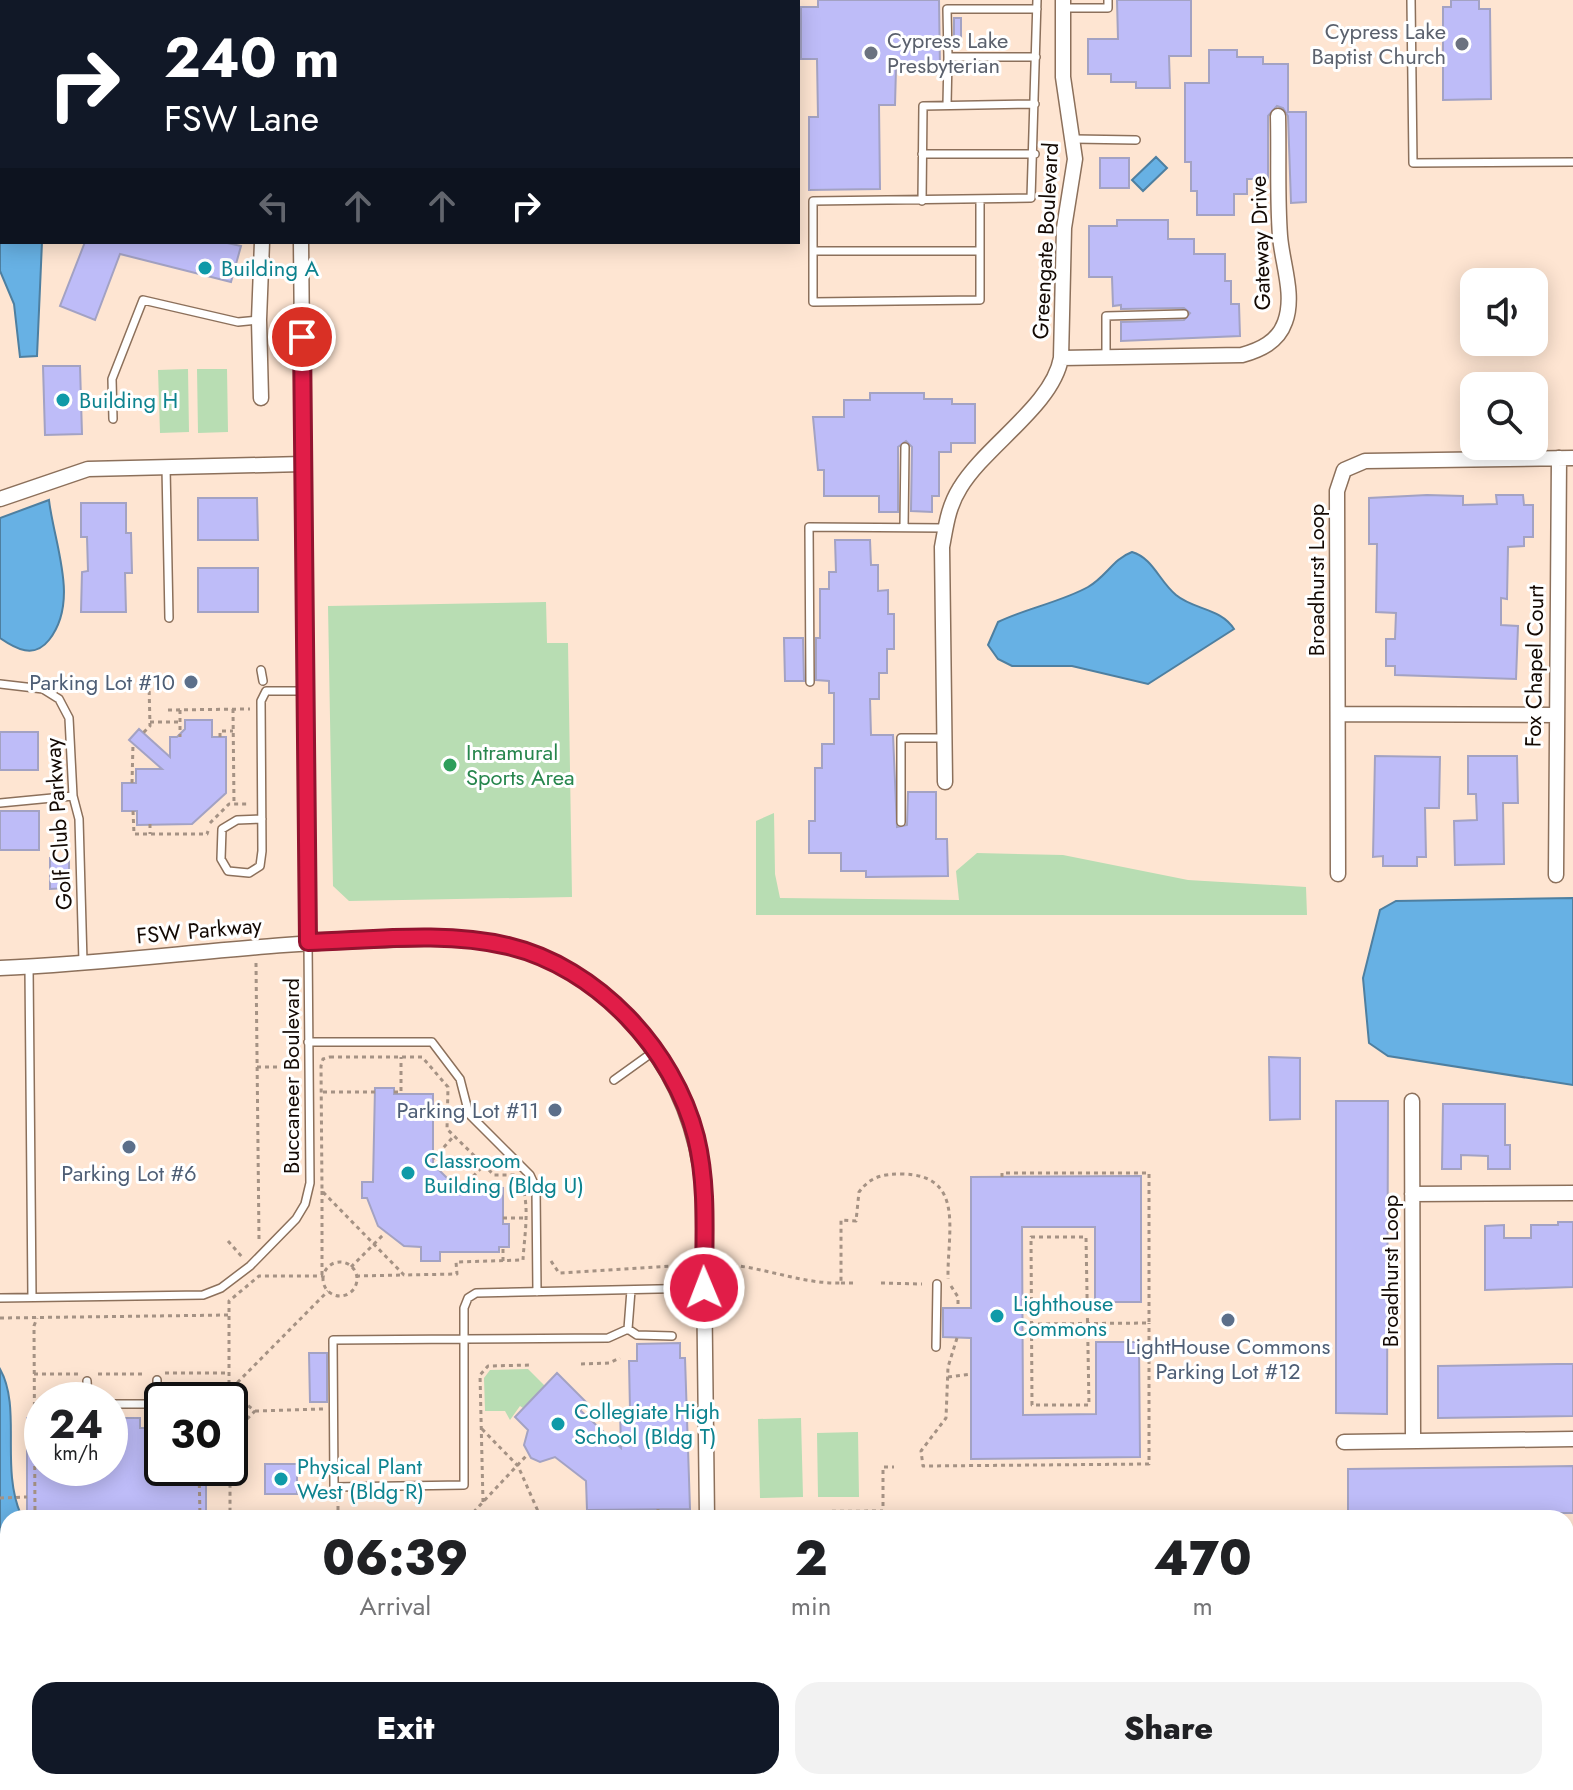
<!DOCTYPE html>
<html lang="en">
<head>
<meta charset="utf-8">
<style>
  :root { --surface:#fff; --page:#f2f2f2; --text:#202124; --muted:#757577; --accent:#111827 }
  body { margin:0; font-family:Jost,sans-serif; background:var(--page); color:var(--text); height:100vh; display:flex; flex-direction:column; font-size:30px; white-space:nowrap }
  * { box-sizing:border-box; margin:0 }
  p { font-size:26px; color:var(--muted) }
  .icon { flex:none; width:44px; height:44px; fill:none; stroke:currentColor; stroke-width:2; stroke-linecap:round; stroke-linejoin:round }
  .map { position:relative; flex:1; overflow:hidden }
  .drawer { position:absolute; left:0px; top:1510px; width:1574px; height:280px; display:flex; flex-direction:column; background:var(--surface); border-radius:24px 24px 0 0; box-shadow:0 4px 20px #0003 }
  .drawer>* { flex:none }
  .guide { position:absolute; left:0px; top:0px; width:800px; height:244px; box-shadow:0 4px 20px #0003; background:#111827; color:#fff; overflow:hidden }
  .controls { position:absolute; left:1460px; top:268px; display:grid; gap:16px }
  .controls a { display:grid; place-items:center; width:88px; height:88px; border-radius:16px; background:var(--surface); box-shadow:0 4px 20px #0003; font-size:40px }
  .speed { position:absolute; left:24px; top:1382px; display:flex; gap:16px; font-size:40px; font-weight:700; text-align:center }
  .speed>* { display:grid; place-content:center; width:104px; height:104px; border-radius:50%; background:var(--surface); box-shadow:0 4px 20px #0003; line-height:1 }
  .speed small { font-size:20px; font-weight:400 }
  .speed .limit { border:4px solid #111; border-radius:12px; background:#fff; color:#111 }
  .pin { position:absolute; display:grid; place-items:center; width:68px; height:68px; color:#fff; margin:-34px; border:4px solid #fff; border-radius:50%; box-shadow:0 2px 8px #0007 }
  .me { position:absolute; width:88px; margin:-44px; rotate:359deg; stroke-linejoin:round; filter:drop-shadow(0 0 6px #0008) }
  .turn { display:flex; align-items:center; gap:28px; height:168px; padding:0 32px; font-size:36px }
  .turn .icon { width:104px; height:104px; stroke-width:2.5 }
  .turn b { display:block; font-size:56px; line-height:68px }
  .lanes { display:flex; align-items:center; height:76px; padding:0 32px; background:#0003; justify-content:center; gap:40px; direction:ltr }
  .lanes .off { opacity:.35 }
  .eta { display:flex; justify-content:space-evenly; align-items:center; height:136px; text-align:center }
  .eta b { font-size:48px; font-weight:800; line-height:56px }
  .button { display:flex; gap:16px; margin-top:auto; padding:16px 32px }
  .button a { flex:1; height:92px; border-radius:24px; background:var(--accent); color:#fff; font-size:32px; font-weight:800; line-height:92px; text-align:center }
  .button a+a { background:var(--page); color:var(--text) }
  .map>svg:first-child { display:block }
</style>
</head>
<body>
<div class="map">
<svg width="1573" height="1790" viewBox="0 0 1573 1790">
  <rect width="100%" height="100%" fill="#fee5d2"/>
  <!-- green -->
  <path fill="#b8ddb3" d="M188,369L189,432L160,433L158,370Z
    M197,369H227L228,432L198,433Z
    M546,602L547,643H568L572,897L349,901L333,886L328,606Z
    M774,813L775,874L780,898L959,900L956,871L977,853L1063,855L1188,880L1306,887L1307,915H756V821Z
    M528,1369L545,1386L523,1408L520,1406L510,1420L505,1411H485L484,1378L490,1370Z
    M801,1418L803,1497L760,1498L758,1419Z
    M858,1432L859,1497H818L817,1433Z"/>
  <!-- water -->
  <path fill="#67b1e4" stroke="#4e7fa0" stroke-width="2" d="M0,132L2,242H42L37,356L20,357L14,304L0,271Z
    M1156,157L1167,168L1143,191L1132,180Z
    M49,500C54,544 80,601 49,640C34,659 16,649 0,638V518Z
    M1132,552C1153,558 1159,581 1176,595C1194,610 1221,608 1234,629L1148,684L1072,666H1012L998,659L988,645L998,622C1027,608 1061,602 1088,587C1106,577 1113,559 1132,552Z
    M1573,898V1085L1388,1056L1369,1043L1363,978L1380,910L1396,901Z
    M0,1369C22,1408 0,1467 21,1515L8,1518L0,1563L8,1588V1668L0,1662Z
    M1566,1565H1573V1790H1279V1782H1566Z"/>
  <!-- building -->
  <path fill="#bebcf8" stroke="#a3a2c3" stroke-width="2" d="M818,0H939L940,68H896L895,105H879L880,189L809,190V117H818L817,59H801V7H818Z
    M1117,0H1191V56H1169L1170,88H1136V82H1111V74H1088V39H1118Z
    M1451,0H1479V9H1490L1491,99L1443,100V7H1451Z
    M954,18H961V46H954Z
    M1209,50H1237V57H1263V64H1288V112H1306V202L1291,203L1288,116L1283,108L1277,106L1268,116V179H1247V194H1234V215H1197V191H1191V162H1185V83H1209Z
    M1100,158H1129V188H1100Z
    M1117,220H1168V239H1194V254H1225V281H1231V304H1239L1240,336L1121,341V322L1184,320L1190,313L1184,308L1121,309V305L1113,306L1112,277H1089V226H1117Z
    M85,242H223L241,246L231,282L120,254L95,320L60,306Z
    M43,366H80L82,434L45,435Z
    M870,393H924V399H952V404H975V443H951V452H939V496H932V512L911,511L912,447L906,441L898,447V512H879V496H824V470H818L813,417H844V400H870Z
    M1427,495L1463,496V505L1497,504L1496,495H1523L1524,505H1533V537H1524V546L1508,547L1507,599L1501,598V625L1518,626L1516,679L1395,675V666H1386V639H1395L1396,613L1376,612L1377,544H1369V498Z
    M198,498H257L258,540H198Z
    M81,503H126V533H131L132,573H125L126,612H81L82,572L88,571L87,537H81Z
    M835,540H870L871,565H878V591L888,590V614H894V649H887V673H879V699H870L871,735H893L897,827L907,825L908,792H936V839H947L948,876L866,877V871H841V853H809V821H815V768H822V744H834V693H829V681L816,680V638H820V589H829V572H836Z
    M198,568H258V612H198Z
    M784,638H803L804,681H785Z
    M185,720H212V737H226V793L192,824L137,825V811H122V783H136V769H162L129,740L139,729L170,757V737H177L185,729Z
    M0,732H38V770H0Z
    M1375,756L1440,757L1439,808H1425L1426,857H1417V866H1383V856L1373,857Z
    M1468,756H1517L1518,803H1503L1504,864L1455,865L1454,821L1477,820L1476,794H1468Z
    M0,811H39V850H0Z
    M50,858H69V888L50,889Z
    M1269,1057L1300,1058V1119L1270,1120Z
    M375,1088H394V1094H433V1164L457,1188H503V1224H509V1247H499V1252H440V1261H421V1247L404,1246L378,1226L367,1198H362V1182H373Z
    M1336,1101H1388L1387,1414L1336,1413Z
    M1443,1104H1505V1145H1510V1169H1488V1156L1461,1155V1169H1442Z
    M1141,1176V1302H1095V1227H1022L1023,1415L1096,1414V1342H1139L1140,1457L971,1459V1338L943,1337V1308H971V1177Z
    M1558,1222H1573V1287L1485,1290V1226L1504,1225V1238H1531V1225H1558Z
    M680,1343V1358H685L690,1509L587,1510L586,1481L555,1457L540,1462L531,1458L524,1445L528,1430L515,1417L557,1373L587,1403L580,1410L621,1448L620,1410H630L629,1361H637V1344Z
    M309,1353H327V1402H310Z
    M1558,1364H1573V1416L1438,1418V1366Z
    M27,1418H42V1468H110V1418H140V1428H162V1468H185L172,1481H206V1518H31V1512H27Z
    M265,1464H297V1494H265Z
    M1573,1466V1513H1497V1518L1348,1517V1469Z"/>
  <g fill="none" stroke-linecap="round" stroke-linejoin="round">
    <defs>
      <path id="service" d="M759,0V2
        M1411,0L1413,163L1573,162
        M160,2L162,0
        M465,2V0
        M655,2V0
        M1063,8H1108V0
        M948,57L947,9H1037
        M947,105L948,57H1036
        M1074,139L1136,140
        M922,154H1035
        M980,200V300L813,302V201L1031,198L1037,0
        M922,201L923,106L1035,104
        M813,251H980
        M1106,357V316L1184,314
        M113,419L112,379L143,300L238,322L259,320
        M166,467L169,618
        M904,527L905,447
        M261,670L263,681
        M810,682L809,527L945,528
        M0,684L43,689L59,699L69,718L73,796L79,819L83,962
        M0,803L73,796
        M262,819L237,820L222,829L221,859L228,871L249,873L260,866L262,851L261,701L266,691H305
        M901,822V738H944
        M29,967L32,1297
        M308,1042H432L460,1079L469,1114L530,1175L536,1188L537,1292
        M614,1080L653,1052
        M631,1290L628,1329L608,1338L464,1339L333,1340L334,1487L464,1485V1308L468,1298L476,1293L704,1288
        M0,1298L203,1295L221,1288L250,1266L296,1219L305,1204L310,1183L308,942
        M628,1329L637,1335L672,1336
        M936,1347L937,1284
        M87,1381L88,1400
        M110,1404H157V1380"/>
      <path id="minor" d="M240,0L241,2
        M299,0V2
        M301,242L308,942
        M1061,358L1242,355C1260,350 1278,342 1285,322C1295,295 1282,263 1280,236C1277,196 1279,156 1278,116
        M261,398L259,320L262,242
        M0,499L88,469L303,464
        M1338,714L1555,715
        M945,782L942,547C946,526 948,507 960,488C985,446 1053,405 1061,358L1064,228L1075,159L1063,77V0
        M1338,874L1337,491L1344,470L1365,461L1573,458
        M1556,875L1559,458
        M0,968C127,963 253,943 380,940C423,939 470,934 512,947C621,980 692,1077 703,1187L707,1518
        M1412,1101L1413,1441
        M1412,1194L1573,1193
        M1344,1442L1573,1439
        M710,1782V1790"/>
    </defs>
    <!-- service casing -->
    <use href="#service" stroke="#8c705b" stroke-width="10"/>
    <!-- minor casing -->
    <use href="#minor" stroke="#8c705b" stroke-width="17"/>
    <!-- path -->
    <path stroke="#a59284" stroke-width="3" stroke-dasharray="4 4" stroke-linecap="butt" d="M140,684H149L150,726L143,733
      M233,709L234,804
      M168,710L250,709
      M180,710V737
      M150,722H180
      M220,737V731H233
      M132,783L133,744
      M133,811L134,834H207L208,831
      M210,823L229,804H250
      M150,824V834
      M256,963L259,1239
      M330,1057H422L448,1087L447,1129L494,1175H515C533,1193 524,1236 523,1260L456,1262L457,1274L404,1275L322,1191L321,1066L323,1059Z
      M257,1067H297
      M323,1092H375
      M394,1092H401V1057
      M433,1159L454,1136
      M1002,1177V1173H1149V1323L1033,1324
      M462,1188L484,1165
      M503,1218H523
      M1031,1237H1086L1089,1405H1032Z
      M228,1241L243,1258
      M503,1261V1247
      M551,1261L559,1273L690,1265
      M323 1279a17 17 0 1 1 34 0a17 17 0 1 1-34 0Z
      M717,1264C760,1265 799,1284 841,1283V1220L856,1221L859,1192C871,1176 883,1174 902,1174C966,1175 947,1232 948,1279
      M351,1267L385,1233
      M322,1275V1191
      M356,1276L404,1275
      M841,1283H854
      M881,1283L922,1284
      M951,1286L958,1297V1308
      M0,1318L229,1315
      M957,1338L948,1367L946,1418L921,1451L923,1466L1149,1464V1323
      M581,1364L609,1363L620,1358
      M165,1373H229
      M34,1374H78
      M98,1374H146
      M948,1377L971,1374
      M229,1400V1301L259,1276H323
      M255,1411L323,1409
      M482,1429L518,1466L541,1518
      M230,1436L255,1411L229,1391L328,1291
      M199,1468L200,1518
      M190,1477L199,1468
      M0,1498L27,1497
      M338,1498V1514L474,1512
      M483,1502L480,1375L488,1366L531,1365
      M658,1509V1518
      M35,1518L34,1326L37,1318
      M225,1518L230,1512V1468
      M468,1518L527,1455
      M742,1518V1512L883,1511V1467H894
      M0,1624L8,1615
      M0,1713L6,1719
      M71,1782V1790
      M231,1782V1790
      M454,1782L459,1790
      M279,1784L280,1782"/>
    <!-- service -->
    <use href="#service" stroke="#fff" stroke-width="7"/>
    <!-- minor -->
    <use href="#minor" stroke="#fff" stroke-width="14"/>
  </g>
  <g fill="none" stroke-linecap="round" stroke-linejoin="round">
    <defs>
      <path id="route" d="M302,337L308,942C373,940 444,931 508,946C597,967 674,1050 696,1137C708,1186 704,1238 704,1288"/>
    </defs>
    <!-- route casing -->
    <use href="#route" stroke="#92132f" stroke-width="20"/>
    <!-- route -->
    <use href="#route" stroke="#e11d48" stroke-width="14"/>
  </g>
  <!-- markers -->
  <g fill="#6b7280" stroke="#fff" stroke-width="3">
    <circle cx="1462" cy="44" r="8"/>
    <circle cx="871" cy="53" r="8"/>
  </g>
  <g fill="#0f9aa8" stroke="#fff" stroke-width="3">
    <circle cx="205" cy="268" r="8"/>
    <circle cx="63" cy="400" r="8"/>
    <circle cx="408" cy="1173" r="8"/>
    <circle cx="997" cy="1316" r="8"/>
    <circle cx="558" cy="1424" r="8"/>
    <circle cx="281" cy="1479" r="8"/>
  </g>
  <g fill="#5c6f8a" stroke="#fff" stroke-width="3">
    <circle cx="191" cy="682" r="8"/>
    <circle cx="555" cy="1110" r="8"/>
    <circle cx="129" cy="1147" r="8"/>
    <circle cx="1228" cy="1320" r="8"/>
  </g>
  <circle fill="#2e9e5b" stroke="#fff" stroke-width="3" cx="450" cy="765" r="8"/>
  <g text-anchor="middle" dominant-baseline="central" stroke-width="6" stroke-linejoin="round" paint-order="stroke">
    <!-- worship labels -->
    <g font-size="22" fill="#5b616d" stroke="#fff" text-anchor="end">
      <text x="1446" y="31">Cypress Lake<tspan x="1446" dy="25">Baptist Church</tspan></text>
      <text x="887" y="40" text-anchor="start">Cypress Lake<tspan x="887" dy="25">Presbyterian</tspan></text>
    </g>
    <!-- street labels -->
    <g font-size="22" fill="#130903" stroke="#fff">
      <text transform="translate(1045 241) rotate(-87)">Greengate Boulevard</text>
      <text transform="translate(1260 243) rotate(-92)">Gateway Drive</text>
      <text transform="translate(1316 580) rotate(-90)">Broadhurst Loop</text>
      <text transform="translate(1534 666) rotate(-89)">Fox Chapel Court</text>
      <text transform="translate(58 824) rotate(-94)">Golf Club Parkway</text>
      <text transform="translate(199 930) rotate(-5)">FSW Parkway</text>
      <text transform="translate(291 1076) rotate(-90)">Buccaneer Boulevard</text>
      <text transform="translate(1390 1271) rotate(-90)">Broadhurst Loop</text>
    </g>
    <!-- culture labels -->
    <g font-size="22" fill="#0d838f" stroke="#fff" text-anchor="start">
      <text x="221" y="268">Building A</text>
      <text x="79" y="400">Building H</text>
      <text x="424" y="1160">Classroom<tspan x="424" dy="25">Building (Bldg U)</tspan></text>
      <text x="1013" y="1303">Lighthouse<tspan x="1013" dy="25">Commons</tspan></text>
      <text x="574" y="1411">Collegiate High<tspan x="574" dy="25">School (Bldg T)</tspan></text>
      <text x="297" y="1466">Physical Plant<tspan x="297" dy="25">West (Bldg R)</tspan></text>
    </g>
    <!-- service labels -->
    <g font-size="22" fill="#4e5e75" stroke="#fff" text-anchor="end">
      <text x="175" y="682">Parking Lot #10</text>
      <text x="539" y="1110">Parking Lot #11</text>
      <text x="129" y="1173" text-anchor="middle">Parking Lot #6</text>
      <text x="1228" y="1346" text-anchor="middle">LightHouse Commons<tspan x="1228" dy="25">Parking Lot #12</tspan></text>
    </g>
    <!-- leisure labels -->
    <g font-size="22" fill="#27864d" stroke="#fff" text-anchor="start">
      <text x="466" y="752">Intramural<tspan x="466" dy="25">Sports Area</tspan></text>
    </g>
  </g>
</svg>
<div class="controls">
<a><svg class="icon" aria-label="sound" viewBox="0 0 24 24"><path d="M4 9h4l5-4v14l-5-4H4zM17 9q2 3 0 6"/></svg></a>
<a><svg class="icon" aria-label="search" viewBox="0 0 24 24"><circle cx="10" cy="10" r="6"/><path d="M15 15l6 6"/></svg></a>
</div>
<div class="speed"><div>24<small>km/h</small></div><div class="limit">30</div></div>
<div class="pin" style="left:302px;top:337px;background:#d93025"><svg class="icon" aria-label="arrive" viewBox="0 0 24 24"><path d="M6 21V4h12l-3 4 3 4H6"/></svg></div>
<svg class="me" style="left:704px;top:1288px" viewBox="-20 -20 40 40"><circle r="17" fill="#e11d48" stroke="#fff" stroke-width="3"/><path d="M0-11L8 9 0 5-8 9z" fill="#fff"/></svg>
<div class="guide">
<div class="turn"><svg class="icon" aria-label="right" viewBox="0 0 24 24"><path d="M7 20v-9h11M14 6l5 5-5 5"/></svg><div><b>240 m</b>FSW Lane</div></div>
<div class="lanes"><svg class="icon off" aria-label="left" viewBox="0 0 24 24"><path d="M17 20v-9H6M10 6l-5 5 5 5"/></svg><svg class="icon off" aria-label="ahead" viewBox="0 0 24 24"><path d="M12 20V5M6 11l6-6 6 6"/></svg><svg class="icon off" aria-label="ahead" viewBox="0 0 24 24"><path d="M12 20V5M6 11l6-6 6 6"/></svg><svg class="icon" aria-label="right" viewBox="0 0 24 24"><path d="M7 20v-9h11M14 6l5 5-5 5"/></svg></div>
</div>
<section class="drawer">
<div class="eta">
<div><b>06:39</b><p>Arrival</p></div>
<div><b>2</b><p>min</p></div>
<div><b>470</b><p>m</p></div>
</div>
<div class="button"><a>Exit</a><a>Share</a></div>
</section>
</div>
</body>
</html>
